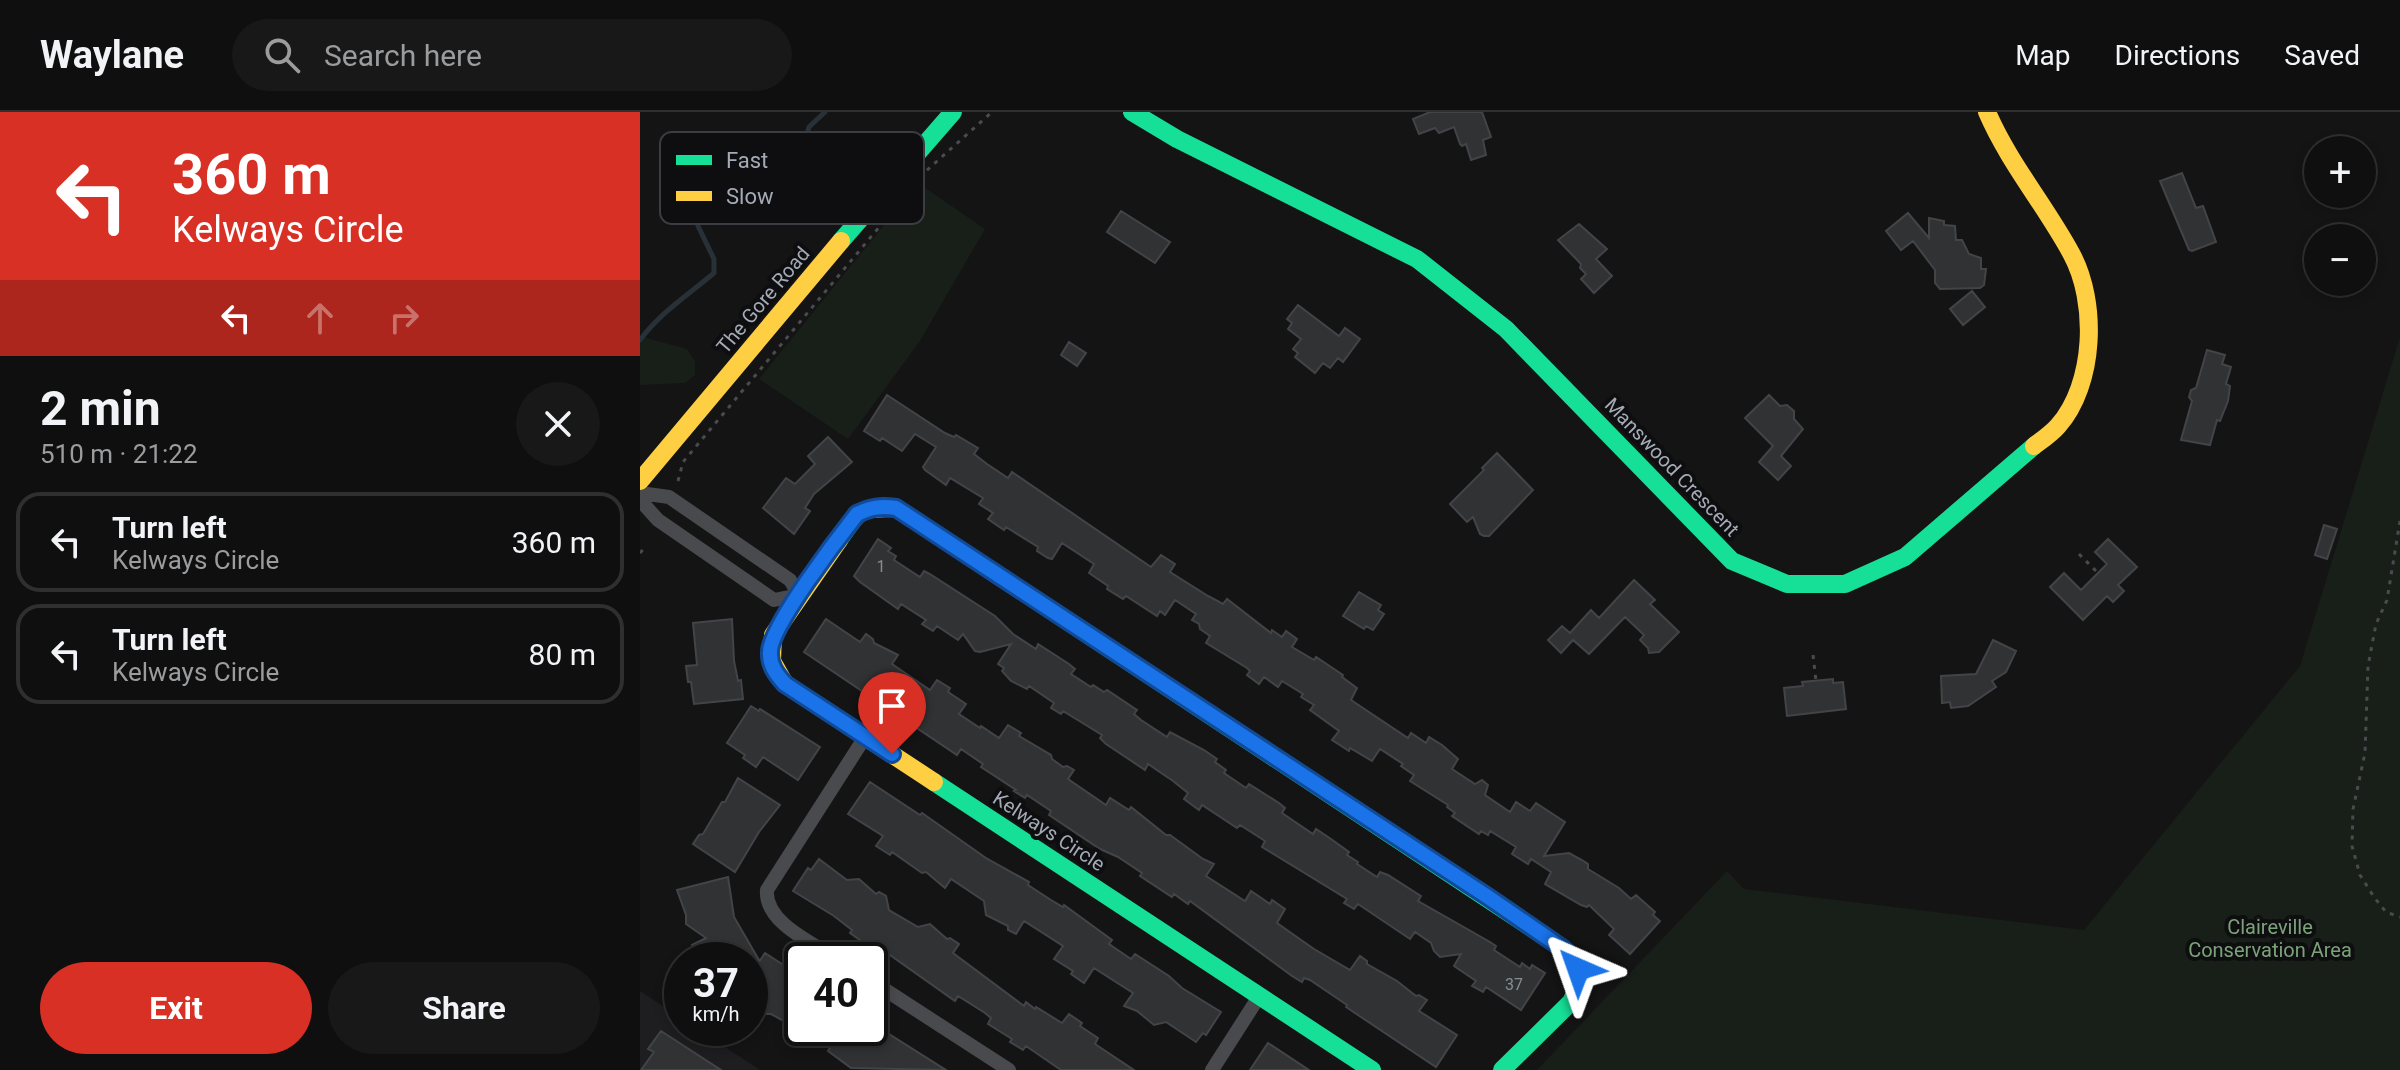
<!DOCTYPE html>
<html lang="en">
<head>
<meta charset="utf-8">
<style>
  :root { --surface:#0f0f0f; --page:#181818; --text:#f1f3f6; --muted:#9b9c9e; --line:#2f2f2f; --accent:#d93025 }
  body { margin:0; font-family:Roboto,sans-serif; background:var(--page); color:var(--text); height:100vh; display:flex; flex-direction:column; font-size:30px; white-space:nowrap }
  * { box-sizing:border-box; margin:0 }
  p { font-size:26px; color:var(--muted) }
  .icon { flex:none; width:44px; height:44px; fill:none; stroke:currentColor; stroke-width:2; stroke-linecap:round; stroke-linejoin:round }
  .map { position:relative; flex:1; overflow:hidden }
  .sheet { display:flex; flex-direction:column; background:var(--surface); width:640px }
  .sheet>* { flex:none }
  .hud { background:#d93025; color:#fff; overflow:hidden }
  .buttons { position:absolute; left:1664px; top:24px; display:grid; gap:16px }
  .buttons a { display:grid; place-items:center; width:72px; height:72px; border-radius:50%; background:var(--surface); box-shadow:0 4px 12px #0003,0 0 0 2px var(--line); font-size:40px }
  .speed { position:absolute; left:24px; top:830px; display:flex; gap:16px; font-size:40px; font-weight:700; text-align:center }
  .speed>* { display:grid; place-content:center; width:104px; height:104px; border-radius:50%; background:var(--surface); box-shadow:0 4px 12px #0003,0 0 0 2px var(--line); line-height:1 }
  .speed small { font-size:20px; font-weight:400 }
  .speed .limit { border:4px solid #111; border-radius:12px; background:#fff; color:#111 }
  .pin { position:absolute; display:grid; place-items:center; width:68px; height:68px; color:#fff; margin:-82px -34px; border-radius:50% 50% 50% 0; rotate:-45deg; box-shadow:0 0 8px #0007 }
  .pin .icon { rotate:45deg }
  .me { position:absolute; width:88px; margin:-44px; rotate:317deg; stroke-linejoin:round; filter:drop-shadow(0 0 6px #0008) }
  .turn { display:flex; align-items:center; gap:28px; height:168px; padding:0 40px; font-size:36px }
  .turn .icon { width:104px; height:104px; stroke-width:2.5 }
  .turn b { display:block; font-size:56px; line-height:68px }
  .lanes { display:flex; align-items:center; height:76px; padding:0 40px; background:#0003; justify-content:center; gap:40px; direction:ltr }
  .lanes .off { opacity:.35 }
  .round { display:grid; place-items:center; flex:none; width:84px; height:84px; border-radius:42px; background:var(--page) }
  .headline { display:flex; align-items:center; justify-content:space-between; height:136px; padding:0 40px }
  h1 { font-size:48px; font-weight:700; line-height:60px }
  .primary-button { display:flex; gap:16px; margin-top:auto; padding:16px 40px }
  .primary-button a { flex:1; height:92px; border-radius:48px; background:var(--accent); color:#fff; font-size:32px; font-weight:700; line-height:92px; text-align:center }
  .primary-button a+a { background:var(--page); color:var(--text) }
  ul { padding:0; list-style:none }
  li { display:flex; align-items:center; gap:24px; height:100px; margin:0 16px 12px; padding:0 24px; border:4px solid var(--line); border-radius:24px }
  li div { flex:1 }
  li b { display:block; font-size:30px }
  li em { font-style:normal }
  header { display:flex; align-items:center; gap:48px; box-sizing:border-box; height:112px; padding:0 40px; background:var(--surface); border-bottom:2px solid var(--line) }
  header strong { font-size:38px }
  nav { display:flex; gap:44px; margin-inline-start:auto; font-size:28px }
  .search { width:560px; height:72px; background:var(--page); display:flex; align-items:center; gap:20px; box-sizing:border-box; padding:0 28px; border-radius:44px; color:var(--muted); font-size:30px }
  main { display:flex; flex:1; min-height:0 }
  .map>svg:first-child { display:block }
</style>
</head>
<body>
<header>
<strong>Waylane</strong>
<div class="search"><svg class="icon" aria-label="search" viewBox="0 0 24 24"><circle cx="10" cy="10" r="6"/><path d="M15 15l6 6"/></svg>Search here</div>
<nav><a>Map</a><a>Directions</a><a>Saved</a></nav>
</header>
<main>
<section class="sheet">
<div class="hud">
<div class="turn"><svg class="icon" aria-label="left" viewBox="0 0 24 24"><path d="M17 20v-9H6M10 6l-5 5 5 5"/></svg><div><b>360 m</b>Kelways Circle</div></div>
<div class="lanes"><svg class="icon" aria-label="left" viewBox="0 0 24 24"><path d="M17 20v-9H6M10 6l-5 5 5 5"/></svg><svg class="icon off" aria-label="ahead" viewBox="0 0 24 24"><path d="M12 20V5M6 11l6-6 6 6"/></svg><svg class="icon off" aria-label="right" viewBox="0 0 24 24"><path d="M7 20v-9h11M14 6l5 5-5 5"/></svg></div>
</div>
<div class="headline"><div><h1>2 min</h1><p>510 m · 21:22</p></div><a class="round"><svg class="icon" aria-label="close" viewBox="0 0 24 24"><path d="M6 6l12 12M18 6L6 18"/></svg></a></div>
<ul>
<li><svg class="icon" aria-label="left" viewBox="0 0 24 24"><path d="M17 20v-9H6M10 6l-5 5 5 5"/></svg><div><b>Turn left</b><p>Kelways Circle</p></div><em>360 m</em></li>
<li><svg class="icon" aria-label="left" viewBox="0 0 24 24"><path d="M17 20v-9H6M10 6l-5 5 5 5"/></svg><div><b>Turn left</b><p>Kelways Circle</p></div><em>80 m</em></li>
</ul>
<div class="primary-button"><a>Exit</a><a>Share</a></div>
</section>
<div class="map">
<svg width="1760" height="958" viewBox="0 0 1760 958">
  <rect width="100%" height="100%" fill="#141414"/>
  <!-- built -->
  <path fill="#1e1e21" d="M0,879L42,907V916H56L120,958H0Z"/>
  <!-- green -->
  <path fill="#181e18" d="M278,71L345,117L280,229L208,327L119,267Z
    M0,224L47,237L55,249V263L45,271L0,273Z
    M1760,225V958H897L1087,759L1104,777L1444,818L1660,554Z"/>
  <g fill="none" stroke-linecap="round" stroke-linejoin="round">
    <!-- stream -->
    <path stroke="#273137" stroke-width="5" d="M0,228C21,200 48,183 74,161V147L58,114L60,83L81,64L105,70L126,82L155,69L169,15L185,0"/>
  </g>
  <!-- building -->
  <path fill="#313234" stroke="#424448" stroke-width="2" d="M790,0H842L851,25L843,28L846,43L831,48L826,32L822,34L820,32L814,15L799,21L795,16L779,22L773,7Z
    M1542,61L1556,96L1563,94L1576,130L1552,139L1549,138L1520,69Z
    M481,99L530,130L515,151L467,120Z
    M1268,101L1289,126V106L1304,109V113L1315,114L1316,128H1322L1329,142L1341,146V157H1346L1344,173L1340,176L1300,177L1295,171V158L1273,129L1261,138L1246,119Z
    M939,112L967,137L956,147L972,164L954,181L941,167L946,162L940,156L941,152L918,128Z
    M1332,179L1345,195L1323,213L1310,197Z
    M658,193L699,224L705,216L720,227L703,250L698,246L690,256L683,251L675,261L655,245L658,241L653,237L661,227L648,217L652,211L647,207Z
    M429,230L446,241L437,254L421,243Z
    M1567,238L1585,243L1582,252L1591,255L1586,272L1590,274L1588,289L1580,309L1577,308L1570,333L1541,328L1552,289L1549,285L1551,278L1556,276Z
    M247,283L305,321L314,325L316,323L338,336L334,342L347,352L368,366L372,360L511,455L521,443L535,452L530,460L568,484L583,492L587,487L631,521L632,518L642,525L646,519L657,527L652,535L674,548L676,545L703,563L702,565L717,576L711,588L768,626L771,621L786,631L789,625L802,633L818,647L812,657L835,672L842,668L848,673L845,683L870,700L876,690L890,699L896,691L925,710L904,744L929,741L942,748L948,752V757L979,776L991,787L996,783L1015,800L1013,803L1020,809L990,842L969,823L974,817L949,793L947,795L941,793L905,772L911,760L891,747L888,752L872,742L876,735L850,719L848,723L841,719L839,722L812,704L815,701L807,695L808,693L770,669L774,663L761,654L763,652L740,637L732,649L710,636L709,639L692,628L699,619L670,598L674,593L661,585L663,582L642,569L638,575L624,565L619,572L607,563L610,559L607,556L566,531L570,524L560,517L559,512L552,508L556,502L535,488L525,503L520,499L517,504L486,484L483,487L467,477L468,474L449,461L454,452L422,431L412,447L408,446L397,439L398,435L366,415L364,418L348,407L353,401L339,392L343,386L310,366L306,373L285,358L283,355L296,335L275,322L262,339L242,326L240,329L224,319Z
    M1129,283L1140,294L1147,293L1154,299V307L1163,317L1141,344L1151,354L1138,368L1119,350L1133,334L1105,306Z
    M188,325L212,350L174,382L165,396L170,399L154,422L123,396L146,366L155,372L175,352L168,344Z
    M857,341L893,378L849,424H844L840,422L833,405L827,410L810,392L844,358L842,356Z
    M1684,413L1697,417L1687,447L1675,443Z
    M238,427L251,436L248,439L256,444L254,448L280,465L284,459L290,462L355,504L373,522L396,537L398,532L429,552L435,557L431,562L451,575L453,573L464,580L467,578L497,598L494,602L501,608L527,625L530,620L564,638L577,647L575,650L586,658L584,661L606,676L609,672L639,691L645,696L642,701L673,722L676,717L691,727L709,740L707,743L718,750L717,752L737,765L740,760L748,763L781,784L778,789L850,830L856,834L854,838L880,855L882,851L890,857L892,853L905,861L881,898L846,875L843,880L832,874L836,869L814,854L821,842L800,845L794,839L791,831L775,820L770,827L718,792L714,797L704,791L707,787L622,735L625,729L600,713L597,716L562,693L559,698L544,687L548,681L533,669L508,652L505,658L466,632L460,626L462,623L423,599L421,602L411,596L414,591L389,574L387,577L371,569L362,559L364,556L358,552L371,532L340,540L335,539L323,522L318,528L297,514L293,519L282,512L286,508L261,492L258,497L220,470L214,464Z
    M1468,427L1497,455L1478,473L1484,479L1473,490L1467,484L1443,508L1410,475L1424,461L1441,478L1467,452L1455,440Z
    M994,468L1015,488L1010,492L1039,520L1019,540L1009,541L1008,536L1000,528L1004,523L985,505L949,542L933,528L921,541L908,528L922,514L930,521L951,498L959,506Z
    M719,480L741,493L738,498L744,502L733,518L726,514L724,517L703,504Z
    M92,507L94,549L98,569L101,568L103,587L54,592L51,570H48L46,554L57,553L53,511Z
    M186,507L220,530L226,522L233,527L234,531L258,543L252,552L290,578L297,568L310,576L308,580L326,592L319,602L340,616L341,614L359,626L368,613L381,621L379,624L411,643L412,647L423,655L427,654L434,658L428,667L466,693L470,686L489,698L491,695L526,723H530L563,747L574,752L566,764L605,789L611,779L630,792L632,788L645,797L637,811L674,837L710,858L720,844L727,849V852L757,869L776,884L779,883L787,888L779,899L817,923L796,955L706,895L707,893L670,868L664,866L662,870L652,864L550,789L548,792L534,782L532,785L500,764L502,761L478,745L460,737L409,703L411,699L387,683L385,686L374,679L376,678L341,655L343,652L321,637L317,643L164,540Z
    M1353,528L1376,539L1366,560L1352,569L1356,575L1328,594L1311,596L1310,590L1302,591L1301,564L1336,562Z
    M1193,567V571L1203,570L1206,597L1147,604L1144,576L1163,574L1162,570Z
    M111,594L119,599L120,597L180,635L158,668L123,645L116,655L103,646L105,643L87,631Z
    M98,666L140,693L119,720L95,760L53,732L59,723L63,722L82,690H85Z
    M230,670L280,703L282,701L346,746L389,770L388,773L411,788L423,795L424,793L472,828L469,832L491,847L495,842L529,864L542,876L581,900L566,923L563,921L556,930L526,910L514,913L497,899L484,894L493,881L454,856L444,871L431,862L433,859L414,847L423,834L384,809L376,822L368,818V814L346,803L344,789L311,767L305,776L286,760L282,761L252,740L250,743L236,734L243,724L208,702Z
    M179,747L207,768L219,767L236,782L239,780L246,784L249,798L278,815L290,812L307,827L310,826L319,832L313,841L384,894L386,890L395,897L396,895L422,911L429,902L442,911L440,914L458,926L455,932L494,958H421L386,934L383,938L370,930L372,927L348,912L351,906L345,901L318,884L315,889L247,841L245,844L231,836L210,821L212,818L194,804L153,779L168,756L171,758Z
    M88,765L94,805L119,848H60L52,833L66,826L46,812V803L37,778Z
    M125,841L162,865V916H207L221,925L226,916H230V910L306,958L211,956L188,939L190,936L162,917V919L131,902H127L110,888V863Z
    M21,919L81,958H1L14,940L8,937Z
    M628,931L669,958H610Z"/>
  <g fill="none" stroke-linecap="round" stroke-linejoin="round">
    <!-- path -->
    <path stroke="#4a4b4f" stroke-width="3" stroke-dasharray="4 6" stroke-linecap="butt" d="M38,369L43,350L286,59L352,0
      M1760,409L1747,488L1736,512L1728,554L1725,641L1713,697L1712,734L1720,763L1734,785L1746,800L1760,805
      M0,441L6,434
      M1439,442L1458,461
      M1173,543L1176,569"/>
    <!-- street -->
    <path stroke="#484a4d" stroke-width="14" d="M0,381L29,385L150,468L159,483L134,488L18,408L0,388
      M199,848C175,832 124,811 127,778L225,625
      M230,868L369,958
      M572,958L620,883"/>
    <!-- fast -->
    <path stroke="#16e098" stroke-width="18" d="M492,0L537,27L777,147L866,217L1092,449L1147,472H1205L1265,445L1394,334
      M201,129L313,0
      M199,428C220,398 218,396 256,396L922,836C939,853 942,869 931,890L862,958
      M294,670L732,958"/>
    <!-- slow -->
    <path stroke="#ffcf43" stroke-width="18" d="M1347,0C1369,51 1405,93 1431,141C1458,190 1455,272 1418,314C1411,322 1402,328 1394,334
      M0,369L201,129
      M199,428L133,523L132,549L145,572L294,670"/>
  </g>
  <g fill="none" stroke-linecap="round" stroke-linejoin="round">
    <defs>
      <path id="route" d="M252,642L145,572C136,562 129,553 130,539C131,514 198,426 217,402C231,395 241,394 256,396L848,785L922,836L931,844L938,857"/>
    </defs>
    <!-- route casing -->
    <use href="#route" stroke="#114b97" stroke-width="20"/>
    <!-- route -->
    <use href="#route" stroke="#1a73e8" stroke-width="14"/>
  </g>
  <g text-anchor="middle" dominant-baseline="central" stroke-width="8" stroke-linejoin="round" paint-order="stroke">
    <!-- number labels -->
    <g font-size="16" fill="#878d96">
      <text x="241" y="454">1</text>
      <text x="874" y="872">37</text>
    </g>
    <!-- street labels -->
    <g font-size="20" fill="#a4abb6" stroke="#0e0e10">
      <text transform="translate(123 188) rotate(-50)">The Gore Road</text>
      <text transform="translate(1032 355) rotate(46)">Manswood Crescent</text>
      <text transform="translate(409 719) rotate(33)">Kelways Circle</text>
    </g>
    <!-- park labels -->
    <g font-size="20" fill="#7ba37a" stroke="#0e0e10">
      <text x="1630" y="815">Claireville<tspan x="1630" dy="23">Conservation Area</tspan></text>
    </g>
  </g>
  <!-- legend -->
  <rect x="20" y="20" width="264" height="92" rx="12" fill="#0e0e10" stroke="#3b3d42" stroke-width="2"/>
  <rect x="36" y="43" width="36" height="10" fill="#16e098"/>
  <rect x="36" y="79" width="36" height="10" fill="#ffcf43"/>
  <g font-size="22" fill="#a4abb6">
    <text x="86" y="56">Fast</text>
    <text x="86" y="92">Slow</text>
  </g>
</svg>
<div class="buttons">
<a>+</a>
<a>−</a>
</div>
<div class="speed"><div>37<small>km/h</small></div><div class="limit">40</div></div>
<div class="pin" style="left:252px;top:642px;background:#d93025"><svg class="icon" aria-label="arrive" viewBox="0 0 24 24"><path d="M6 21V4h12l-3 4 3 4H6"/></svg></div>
<svg class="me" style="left:938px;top:857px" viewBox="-20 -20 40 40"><path d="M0-17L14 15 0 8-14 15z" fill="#1a73e8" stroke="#fff" stroke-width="4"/></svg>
</div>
</main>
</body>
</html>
